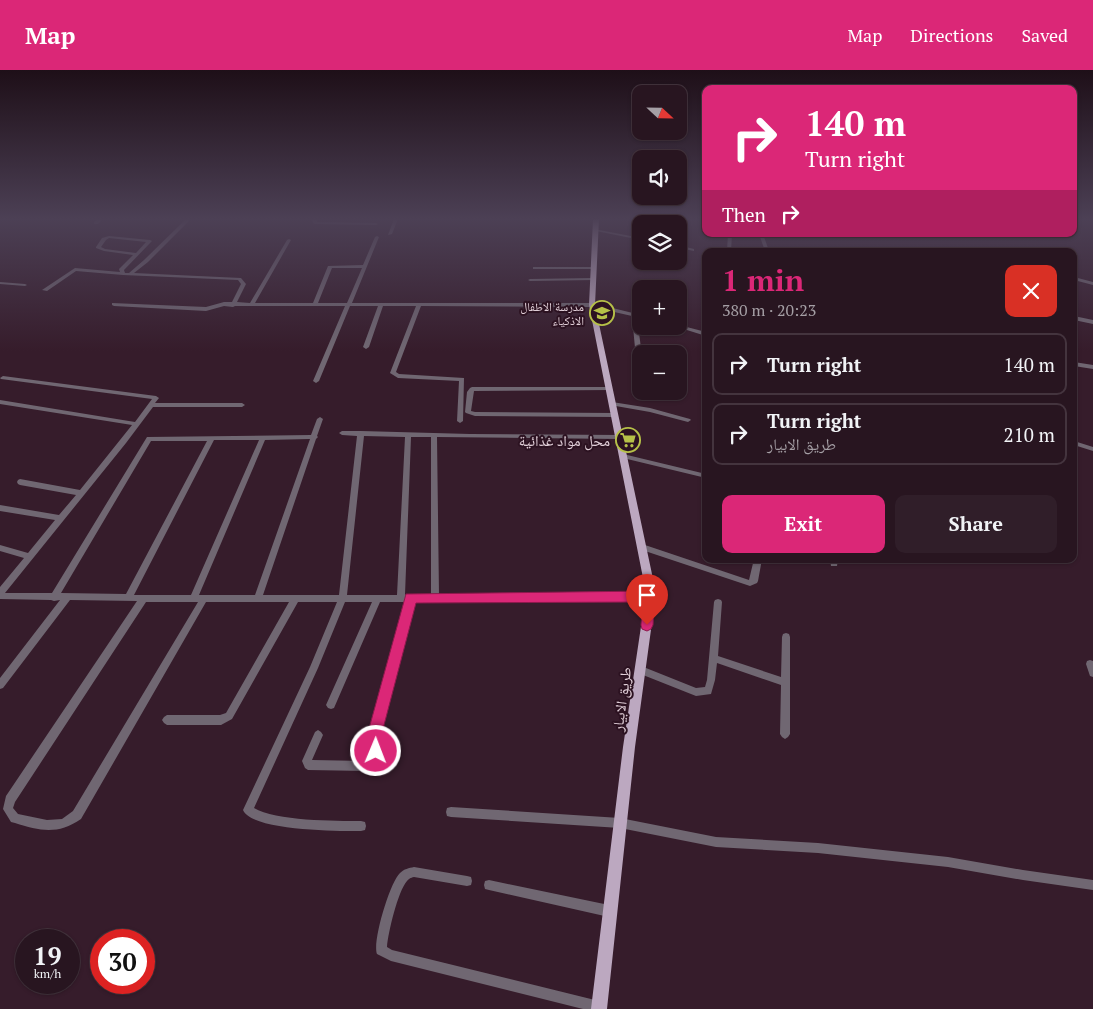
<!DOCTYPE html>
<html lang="en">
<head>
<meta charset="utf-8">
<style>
  :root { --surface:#281520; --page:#301e29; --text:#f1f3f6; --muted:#a59fa5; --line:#44343e; --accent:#db2777 }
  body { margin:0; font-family:"PT Serif","Noto Naskh Arabic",serif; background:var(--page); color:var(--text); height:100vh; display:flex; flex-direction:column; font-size:19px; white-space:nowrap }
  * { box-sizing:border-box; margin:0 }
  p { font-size:16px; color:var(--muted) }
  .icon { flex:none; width:28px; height:28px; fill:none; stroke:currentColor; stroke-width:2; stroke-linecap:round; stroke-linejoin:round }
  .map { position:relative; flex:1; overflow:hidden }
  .details { position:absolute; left:702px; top:178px; width:375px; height:315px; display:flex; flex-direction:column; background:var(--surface); border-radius:10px; box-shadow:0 1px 4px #0004,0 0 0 1px var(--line) }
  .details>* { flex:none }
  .banner { position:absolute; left:702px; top:15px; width:375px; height:152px; border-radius:10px; box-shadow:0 1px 4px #0004,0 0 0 1px var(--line); background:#db2777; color:#fff; overflow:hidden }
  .needle { width:32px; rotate:112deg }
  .fabs { position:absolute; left:632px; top:15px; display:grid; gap:10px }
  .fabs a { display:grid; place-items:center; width:55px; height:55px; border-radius:10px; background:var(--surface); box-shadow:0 1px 4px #0004,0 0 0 1px var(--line); font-size:25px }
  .speed { position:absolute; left:15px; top:859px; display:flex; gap:10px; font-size:25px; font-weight:700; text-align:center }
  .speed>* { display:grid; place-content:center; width:65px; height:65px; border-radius:50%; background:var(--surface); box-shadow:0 1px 4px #0004,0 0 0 1px var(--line); line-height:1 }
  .speed small { font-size:12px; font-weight:400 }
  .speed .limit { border:8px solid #d22; background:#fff; color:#111 }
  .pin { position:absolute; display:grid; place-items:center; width:42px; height:42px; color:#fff; margin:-51px -21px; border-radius:50% 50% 50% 0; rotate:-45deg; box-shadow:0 0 5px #0007 }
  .pin .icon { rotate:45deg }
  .me { position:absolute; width:55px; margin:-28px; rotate:1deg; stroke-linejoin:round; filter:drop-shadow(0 0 4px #0008) }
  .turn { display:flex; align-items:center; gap:18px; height:105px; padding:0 20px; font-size:22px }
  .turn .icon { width:65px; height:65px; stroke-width:2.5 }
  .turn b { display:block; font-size:35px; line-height:42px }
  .then { display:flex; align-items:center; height:48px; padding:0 20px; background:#0003; gap:10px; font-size:19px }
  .round { display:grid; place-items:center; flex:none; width:52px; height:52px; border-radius:10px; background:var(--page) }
  .head { display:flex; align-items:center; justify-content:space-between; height:85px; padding:0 20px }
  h1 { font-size:30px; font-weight:800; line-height:38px; color:var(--accent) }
  .action { display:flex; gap:10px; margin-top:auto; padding:10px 20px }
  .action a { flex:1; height:58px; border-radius:10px; background:var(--accent); color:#fff; font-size:20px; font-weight:800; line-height:58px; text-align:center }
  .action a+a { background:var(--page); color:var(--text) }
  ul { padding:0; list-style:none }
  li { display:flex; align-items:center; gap:15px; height:62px; margin:0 10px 8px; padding:0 10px; border:2px solid var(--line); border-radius:10px }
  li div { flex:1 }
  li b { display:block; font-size:19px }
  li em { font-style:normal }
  header { display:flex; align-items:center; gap:30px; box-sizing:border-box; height:70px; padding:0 25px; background:var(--accent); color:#fff }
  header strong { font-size:24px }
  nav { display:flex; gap:28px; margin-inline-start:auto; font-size:18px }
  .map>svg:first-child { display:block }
</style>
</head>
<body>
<header>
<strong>Map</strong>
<nav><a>Map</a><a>Directions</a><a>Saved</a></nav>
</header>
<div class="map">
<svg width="1093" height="939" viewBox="0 0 1093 939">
  <rect width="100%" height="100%" fill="#361c2b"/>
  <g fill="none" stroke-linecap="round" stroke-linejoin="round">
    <!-- minor -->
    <path fill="#706772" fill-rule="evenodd" d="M98,149H103L98,154H94V152Z
      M186,149H191L148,192L134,203L241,208L246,214L237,232L250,233L287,170L289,169L291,170L255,233H313L328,196L363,195L375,167L377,166L379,167L352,233H592L641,245V249L637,248L641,278L638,280L635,278L632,246L592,237L421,236L396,302L399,304L464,308L463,351L460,353L457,351L459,311L398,308L390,303L416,236H383L369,277L366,279L363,277L378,236H350L319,311L316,313L313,311L345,236H235L233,237L224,236L206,241L114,236L112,235V233L206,237L224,232H232L241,214L238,210L123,205L76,201L47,221L42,220L75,198L120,202L119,199L133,185L104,181L96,178V177L102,168L109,166L150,170L152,171L124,200L125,203H129L144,190ZM109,168L146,172L136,183L105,179L101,177L106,170ZM332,198H362L347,233H318Z
      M312,149H316L317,152L376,153L378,154L376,155L315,154L313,153Z
      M394,149H398L392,164L388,165Z
      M594,159L641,168V170L596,161L594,160Z
      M728,164H732L731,181H727Z
      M759,164H763L769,181H765Z
      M683,166L687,167L682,176L694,179V181L679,178V174Z
      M865,178L885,180L887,181L867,180L865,179Z
      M533,197H593L595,198L593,199H533Z
      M1074,207L1093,212V215L1074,210Z
      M592,208H594V210L530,211L528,210L530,209Z
      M0,212L25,214L27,215L25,216L0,214Z
      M1074,246L1093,250V254L1074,250Z
      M679,255L706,262V266L674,256H679Z
      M1074,292L1093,295V299L1074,296Z
      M3,306L156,326L159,328L155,333H242L245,335L242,337H153L126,373L5,523H52L147,367L311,365L317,349L320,347L323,349L317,366L318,367L316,369L263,525H339L357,366L342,365L339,363L342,361H361L470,364L621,365L622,367L621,369H619L437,367L439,525L649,524L652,525L653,527L652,529L649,530L414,531L408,559L382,654L380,683L374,696L366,701L308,700L305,698L302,691L315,662L318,660L321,662L323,665L312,690L365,691C376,682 370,664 373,651C382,611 397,572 406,532H380L334,638L331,639L328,638L326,635L372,532H345L318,598L254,738C275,751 336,751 361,751L365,752L366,756L365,760L361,761C339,761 252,761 243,740L310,597L337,532H298L232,649L221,655H167L164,653L162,650L164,647L167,645H220L226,643L289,532H206L81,749C58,765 40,761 15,753L11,752L3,739L6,726L137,531L70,530L3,618L0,619V608L60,530L54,531L51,530L0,529V517L24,488L0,481V475L28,483L55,450L0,441V435L59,445L76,425L20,415L18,414L17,412L18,410L20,409L80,420L132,355L0,334V330L135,352L152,329L1,309L0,308ZM364,366L405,367L397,525H347ZM411,367H431V525L411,524L405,525ZM310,369L255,525H199L265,370ZM214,370H259L191,525H134ZM151,371H207L126,524L61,523ZM146,532H198L73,741L62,749L47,750L18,744L13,738L15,732Z
      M472,317H609L611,318V320L474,321L471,341L475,342L614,343L617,345L614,347L475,346L466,343L465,342L467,322L470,318Z
      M612,332L650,338L690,349L691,350L688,352L650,342L610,335V333Z
      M1074,371L1093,377V381L1074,375Z
      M621,384H623L706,404V408L623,388L620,386Z
      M642,474L749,510L754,489H762L758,511L757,513L750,516L639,479L638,477L639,475Z
      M830,489H838L837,496H831Z
      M718,529L721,530L722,532L718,586L781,607L782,567L783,564L786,563L789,564L790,567V664L788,667L785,669L782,667L780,664L781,615L717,593L715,610L711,624L696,626L638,603L637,600L638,597L641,596L696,618L705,617L707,610L714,532L715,530Z
      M1090,590L1093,591V607L1090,606L1086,594L1087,591Z
      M451,737L620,748L716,767L818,773L948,787L1023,800L1093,810V820L1023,810L948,797L818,783L716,777L620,758L451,747L447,746L446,742L447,738Z
      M414,797L467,806L471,807L472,811L471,815L467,816L414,807C410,808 410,808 407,811C398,821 388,863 387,877L392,880L599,931L603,933L605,937L604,939H583L391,891L377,884C372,872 390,812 400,803C404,799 409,798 414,797Z
      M489,810L609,835L613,837L615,841L613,845L609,847L489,820L485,819L484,815L485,811Z"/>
    <!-- major -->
    <path fill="#bca8c0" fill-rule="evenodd" d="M593,149H599L595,235L656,523L635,677L607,939H591L623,677L646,523L589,235Z"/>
  </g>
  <!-- sky -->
  <linearGradient id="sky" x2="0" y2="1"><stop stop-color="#1e0f18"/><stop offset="0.53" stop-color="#4c4055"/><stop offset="1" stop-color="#4c4055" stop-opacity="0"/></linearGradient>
  <rect width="1093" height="281" fill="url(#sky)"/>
  <!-- route -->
  <path fill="#db2777" stroke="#8e194d" d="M649,521L654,523L655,526L653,555L651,559L647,561L642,559L641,555L643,532L416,533L384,655V681L382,686L376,688L371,686L369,681L370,655L406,524Z"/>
  <!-- icons -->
  <defs>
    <symbol id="school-ring" viewBox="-11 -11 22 22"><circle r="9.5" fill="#2c1221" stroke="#b6c148" stroke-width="1.5"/><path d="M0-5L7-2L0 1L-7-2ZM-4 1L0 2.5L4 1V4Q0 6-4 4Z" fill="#b6c148"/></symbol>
    <symbol id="supermarket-ring" viewBox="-11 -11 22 22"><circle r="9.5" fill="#2c1221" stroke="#b6c148" stroke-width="1.5"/><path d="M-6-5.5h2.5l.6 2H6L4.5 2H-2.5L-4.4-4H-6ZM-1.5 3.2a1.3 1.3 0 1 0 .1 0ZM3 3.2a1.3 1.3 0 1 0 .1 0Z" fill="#b6c148"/></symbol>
  </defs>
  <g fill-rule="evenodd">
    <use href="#school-ring" x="588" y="229" width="28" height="28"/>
    <use href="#supermarket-ring" x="614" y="356" width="28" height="28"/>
  </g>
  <g text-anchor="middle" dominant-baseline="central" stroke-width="4" stroke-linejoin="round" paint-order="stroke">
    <!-- far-poi labels -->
    <g font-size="12" fill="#e1cfd8" stroke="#2c1221" text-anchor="end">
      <text x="584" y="236">مدرسة الاطفال<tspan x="584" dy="14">الاذكياء</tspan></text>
    </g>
    <!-- poi labels -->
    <g font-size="15" fill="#e1cfd8" stroke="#2c1221" text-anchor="end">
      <text x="610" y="370">محل مواد غذائية</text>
    </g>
    <!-- street labels -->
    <g font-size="15" fill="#e1cfd8" stroke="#2c1221">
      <text transform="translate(621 629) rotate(-82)">طريق الابيار</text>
    </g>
  </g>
</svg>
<div class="fabs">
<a><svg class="needle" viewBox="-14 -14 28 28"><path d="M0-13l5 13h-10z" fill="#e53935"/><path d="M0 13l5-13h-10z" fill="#a59fa5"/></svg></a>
<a><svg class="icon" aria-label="sound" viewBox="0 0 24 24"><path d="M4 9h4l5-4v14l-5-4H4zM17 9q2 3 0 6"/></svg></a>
<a><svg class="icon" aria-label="layers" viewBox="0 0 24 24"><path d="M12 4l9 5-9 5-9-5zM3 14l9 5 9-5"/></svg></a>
<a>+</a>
<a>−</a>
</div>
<div class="speed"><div>19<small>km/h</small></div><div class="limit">30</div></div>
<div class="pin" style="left:647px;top:555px;background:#d93025"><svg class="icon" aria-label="arrive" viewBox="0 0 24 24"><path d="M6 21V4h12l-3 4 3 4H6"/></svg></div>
<svg class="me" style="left:376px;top:681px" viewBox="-20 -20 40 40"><circle r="17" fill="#db2777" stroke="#fff" stroke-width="3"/><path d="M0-11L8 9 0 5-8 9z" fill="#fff"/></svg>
<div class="banner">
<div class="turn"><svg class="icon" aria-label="right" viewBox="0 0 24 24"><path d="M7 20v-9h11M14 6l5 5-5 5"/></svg><div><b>140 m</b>Turn right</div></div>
<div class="then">Then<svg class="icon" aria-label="right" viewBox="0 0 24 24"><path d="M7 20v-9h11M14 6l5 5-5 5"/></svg></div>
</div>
<section class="details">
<div class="head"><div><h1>1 min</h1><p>380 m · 20:23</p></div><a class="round" style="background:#d93025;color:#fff"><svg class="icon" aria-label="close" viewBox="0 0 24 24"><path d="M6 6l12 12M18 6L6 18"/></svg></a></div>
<ul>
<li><svg class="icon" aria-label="right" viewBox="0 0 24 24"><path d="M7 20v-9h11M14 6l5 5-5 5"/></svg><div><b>Turn right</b></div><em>140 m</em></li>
<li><svg class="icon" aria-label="right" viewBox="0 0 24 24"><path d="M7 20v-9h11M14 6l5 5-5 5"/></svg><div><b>Turn right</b><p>طريق الابيار</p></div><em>210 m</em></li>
</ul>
<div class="action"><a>Exit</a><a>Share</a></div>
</section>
</div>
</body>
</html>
